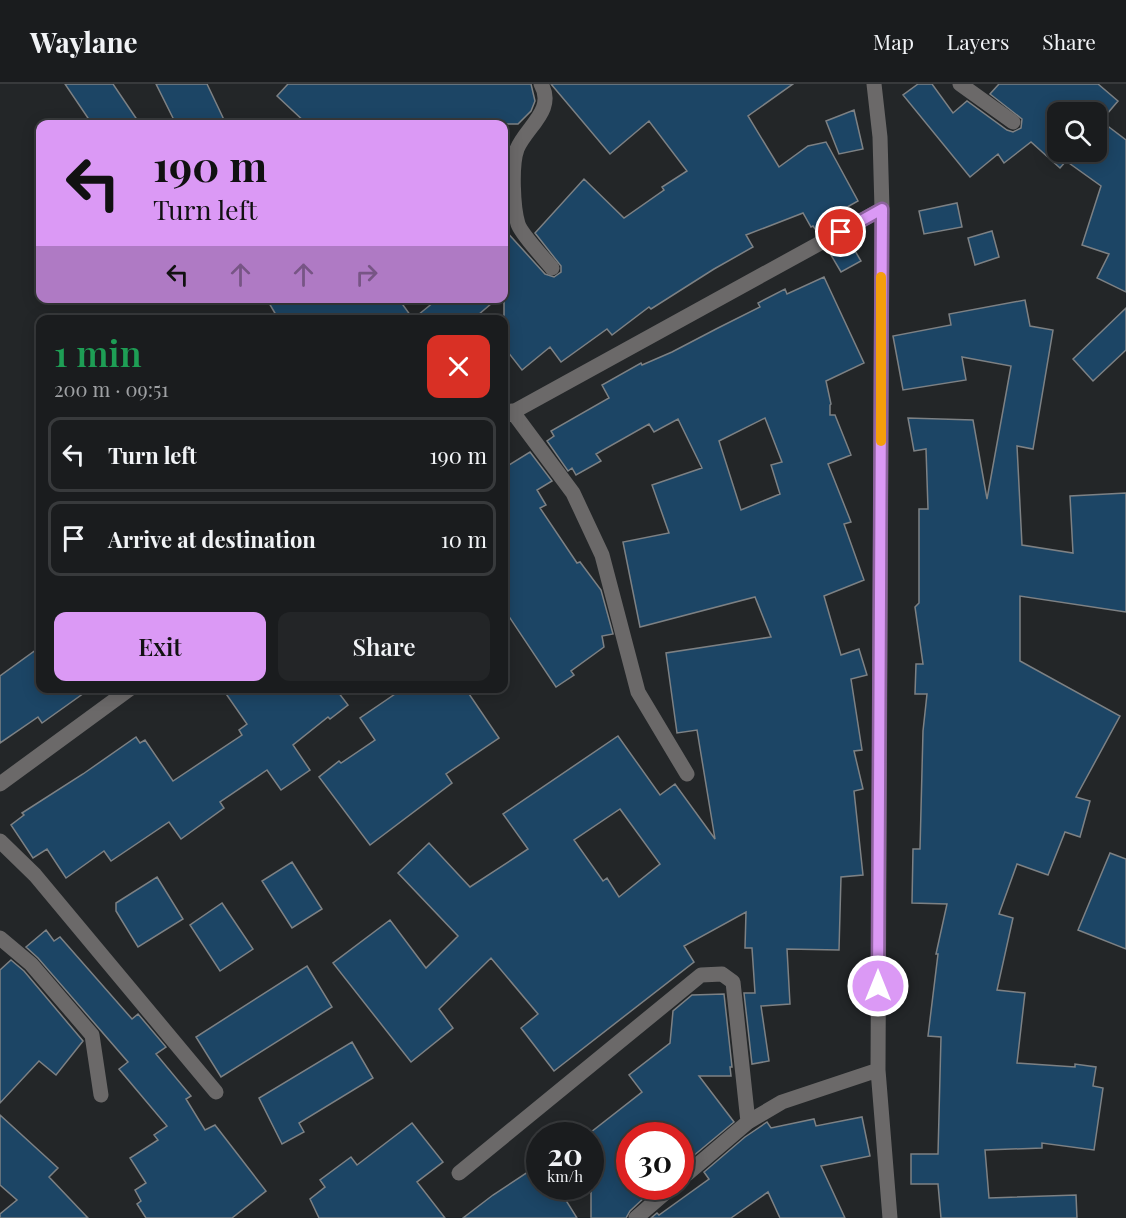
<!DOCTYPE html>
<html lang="en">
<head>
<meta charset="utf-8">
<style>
  :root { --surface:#1a1c1e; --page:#232527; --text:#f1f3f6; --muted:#9fa1a4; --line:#383a3c; --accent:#db99f5 }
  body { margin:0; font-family:"Playfair Display",serif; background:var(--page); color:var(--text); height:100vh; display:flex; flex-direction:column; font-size:22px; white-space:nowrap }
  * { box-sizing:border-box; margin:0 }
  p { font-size:20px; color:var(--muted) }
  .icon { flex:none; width:33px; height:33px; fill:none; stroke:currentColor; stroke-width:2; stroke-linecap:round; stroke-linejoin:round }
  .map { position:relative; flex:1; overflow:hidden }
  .panel { position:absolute; left:36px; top:231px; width:472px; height:378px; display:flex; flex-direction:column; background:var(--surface); border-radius:12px; box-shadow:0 3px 15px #0003,0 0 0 2px var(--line) }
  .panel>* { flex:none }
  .hud { position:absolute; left:36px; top:36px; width:472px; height:183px; border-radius:12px; box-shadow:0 3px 15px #0003,0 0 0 2px var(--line); background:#db99f5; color:#111; overflow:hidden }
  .fabs { position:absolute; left:1047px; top:18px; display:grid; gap:12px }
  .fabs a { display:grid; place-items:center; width:60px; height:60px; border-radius:12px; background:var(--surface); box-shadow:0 3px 15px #0003,0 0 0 2px var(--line); font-size:30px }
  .speed { position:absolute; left:526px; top:1038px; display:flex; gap:12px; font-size:30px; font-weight:700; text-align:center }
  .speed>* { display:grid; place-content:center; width:78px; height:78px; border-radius:50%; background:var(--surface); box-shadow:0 3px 15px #0003,0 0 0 2px var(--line); line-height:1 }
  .speed small { font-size:15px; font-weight:400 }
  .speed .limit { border:9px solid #d22; background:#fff; color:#111 }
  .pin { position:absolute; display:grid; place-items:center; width:51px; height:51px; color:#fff; margin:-26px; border:3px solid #fff; border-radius:50%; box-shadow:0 2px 6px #0007 }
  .me { position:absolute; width:66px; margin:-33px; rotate:0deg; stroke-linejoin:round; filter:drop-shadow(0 0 4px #0008) }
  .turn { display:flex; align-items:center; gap:21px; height:126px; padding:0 18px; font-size:27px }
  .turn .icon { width:78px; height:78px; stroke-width:2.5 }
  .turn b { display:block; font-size:42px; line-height:51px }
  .lanes { display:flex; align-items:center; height:57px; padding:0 18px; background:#0003; justify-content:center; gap:30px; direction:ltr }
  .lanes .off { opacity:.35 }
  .round { display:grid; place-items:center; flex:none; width:63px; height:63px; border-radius:12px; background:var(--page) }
  .head { display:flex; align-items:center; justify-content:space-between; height:102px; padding:0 18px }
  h1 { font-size:36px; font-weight:600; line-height:45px; color:#1e9e55 }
  .button { display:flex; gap:12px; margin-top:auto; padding:12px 18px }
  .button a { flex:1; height:69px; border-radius:12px; background:var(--accent); color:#111; font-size:24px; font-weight:600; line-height:69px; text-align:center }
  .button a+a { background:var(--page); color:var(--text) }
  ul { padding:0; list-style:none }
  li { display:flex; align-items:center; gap:18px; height:75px; margin:0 12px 9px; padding:0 6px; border:3px solid var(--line); border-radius:12px }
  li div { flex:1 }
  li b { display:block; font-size:22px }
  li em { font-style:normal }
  header { display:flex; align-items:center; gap:36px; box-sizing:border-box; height:84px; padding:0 30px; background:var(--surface); border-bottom:2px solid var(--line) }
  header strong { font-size:28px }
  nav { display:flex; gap:33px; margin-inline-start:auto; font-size:21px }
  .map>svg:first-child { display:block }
</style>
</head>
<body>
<header>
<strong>Waylane</strong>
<nav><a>Map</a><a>Layers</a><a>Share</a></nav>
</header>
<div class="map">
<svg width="1126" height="1134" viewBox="0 0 1126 1134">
  <rect width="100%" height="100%" fill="#232628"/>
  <!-- building -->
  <path fill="#1c4565" stroke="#7d8184" stroke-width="1.5" fill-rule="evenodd" d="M65,0H113L140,40H92Z
    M156,0H207L226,40H176Z
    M288,0H531L535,17L531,27L518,40H307L277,12Z
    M551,0H793L748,32L779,83L808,62L826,58L858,117L833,131L838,138L818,149L813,142L811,143L803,129L746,151L753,163L714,185L651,225L649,223L612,251L607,245L561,278L550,263L522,286L504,263V145L545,190L554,193L561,188V182L535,149L584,95L624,134L664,106L662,103L687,87L649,37L610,70Z
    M918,0H932L953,29L967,17L1007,46L1013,48L1021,44L1022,35L990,10L999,0H1098L1118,17L1101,37L1126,56V208L1097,194L1109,170L1082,161L1101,102L1066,77L1060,84L1031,58L1004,79L998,70L970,93L903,11ZM1058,28H1096V68H1058Z
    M854,26L863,65L839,70L826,37Z
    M957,119L962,143L924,150L919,127Z
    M992,147L999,173L975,181L968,154Z
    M848,155L861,177L841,188L828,166Z
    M824,193L864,279L826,297L831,320L830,321V331H835L851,371L828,380L851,438L844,440L864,496L824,512L841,571L859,565L867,591L851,595L862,666L854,667L863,705L854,707L863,791L841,793L839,866L787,865L790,920L761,922L769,977L752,980L744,909H755L752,864H745L746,828L684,862L694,878L554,987L521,944L538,930L491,874L439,925L453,944L411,978L333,879L390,836L426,884L458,852L398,789L429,759L470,803L528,765L503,730L618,652L660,711L675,700L715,755L697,646L677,649L666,569L771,553L755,513L640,543L623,458L669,449L652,401L702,384L678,335L654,348L649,340L596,370L601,377L576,391L572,384L568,387L547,357L554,352L551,347L609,314L602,301L641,279L642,281L672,268L718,244L760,223L758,219L785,205L787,210ZM765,334L782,378L771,381L780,410L741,426L719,357ZM620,725L660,780L619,813L607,794L603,797L574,756Z
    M266,214H398L413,235L439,214H498L472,236H279Z
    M1025,216L1030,242L1053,246L1033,365L1017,362L1022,461L1073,469L1070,412L1126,409V528L1020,512V577L1120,632L1076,713L1090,717L1080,753L1065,748L1048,791L1017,780L999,830L1013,834L997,906L1025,909L1017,979L1075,983V980L1096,983L1093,1002L1103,1004L1094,1066L1042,1059V1064L985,1066L989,1114L1076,1111L1077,1134H941L938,1100H911V1070H938L941,953L928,952L938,870H936L947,820L912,819L913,765H920L923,647L927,610H915L916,580H923L915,523L919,519V425H928L926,365L914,367L908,334L973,336L987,415L1011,282L962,273L966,296L903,306L893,252L951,241L949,230Z
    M1126,224V266L1093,297L1073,275Z
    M530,368L552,397L537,406L546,421L540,424L577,479L580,478L601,506L613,550L602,552L604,563L571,587L574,591L556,603L504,525V384Z
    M40,563V604H91L42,639L38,633L0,659V592Z
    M222,604H335L348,621L330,635L328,633L293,661L310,686L281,706L267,686L220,718L224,724L181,755L169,738L111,777L104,767L66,794L47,765L33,774L11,741L24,731L22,729L83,690L136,653L140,659L145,656L173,697L242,651L239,646L247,640Z
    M404,604H465L499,654L446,690L452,699L370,761L319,693L339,677L341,679L375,656L360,634Z
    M1110,769L1126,775V865L1078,846Z
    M292,778L322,825L292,844L262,797Z
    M157,793L183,835L138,863L116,827V819Z
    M222,819L253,865L220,887L190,841Z
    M46,846L54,857L60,853L132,935L138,930L166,963L156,970L191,1012L186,1015L205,1046L215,1041L266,1107L232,1134H146L137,1120L141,1117L135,1106L146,1099L130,1074L158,1056L154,1051L167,1042L119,985L128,978L38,874L26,863Z
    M11,876L24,887L83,957L56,991L39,977L0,1019V886Z
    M307,882L332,923L221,993L196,953Z
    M724,910L732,983H730L731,992H699L734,1038L692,1073L681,1059V1052H630V1102H636L645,1113L630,1127L626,1134H591V1052H586L642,1008L629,991L670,959L673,927L692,911Z
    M352,958L373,994L299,1039L304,1048L282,1060L259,1014Z
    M0,1031L58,1084L49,1093L88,1134H0V1130L17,1116L0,1101Z
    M862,1033L870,1072L821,1082L845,1134H780L768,1108L731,1134H651L657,1129L659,1131L709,1095L704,1088L745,1053L767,1038L771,1044L814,1035L816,1042Z
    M412,1039L443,1078L417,1098L445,1134H319L310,1115L325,1103L320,1096L351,1073L357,1081Z
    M540,1080V1102H557L577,1134H463L493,1111Z"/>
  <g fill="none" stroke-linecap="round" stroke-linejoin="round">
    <!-- minor -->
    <path stroke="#6b6969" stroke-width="15" d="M541,0C556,26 526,43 517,65C511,81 513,124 518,140C521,150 544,174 552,184
      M874,0L880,53L882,125L878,986L890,1134
      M960,0L1013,38
      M512,327L573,409L602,471L638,608L687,690
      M504,333L882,125
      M0,700L131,604
      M0,757L35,791L216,1008
      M0,854L31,880L92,951L101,1011
      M459,1089L701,891L722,890L733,898L748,1038
      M681,1095L748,1038L782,1018L878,986
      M636,1134L673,1102"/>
  </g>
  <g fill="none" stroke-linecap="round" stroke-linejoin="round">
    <defs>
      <path id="route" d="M841,148L882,125L878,902"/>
    </defs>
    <!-- route casing -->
    <use href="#route" stroke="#8e639f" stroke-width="15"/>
    <!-- route -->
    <use href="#route" stroke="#db99f5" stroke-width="10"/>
    <!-- slow -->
    <path stroke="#f59e0b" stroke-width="10" d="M881,357V193"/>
  </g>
</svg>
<div class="fabs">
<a><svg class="icon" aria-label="search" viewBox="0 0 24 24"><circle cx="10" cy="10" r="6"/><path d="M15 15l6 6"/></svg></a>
</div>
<div class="speed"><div>20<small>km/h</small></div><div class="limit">30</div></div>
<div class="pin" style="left:841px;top:148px;background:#d93025"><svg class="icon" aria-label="arrive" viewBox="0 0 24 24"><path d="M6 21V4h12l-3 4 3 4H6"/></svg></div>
<svg class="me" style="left:878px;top:902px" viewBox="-20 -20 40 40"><circle r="17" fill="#db99f5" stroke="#fff" stroke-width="3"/><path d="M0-11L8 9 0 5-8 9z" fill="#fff"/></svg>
<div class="hud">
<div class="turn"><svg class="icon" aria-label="left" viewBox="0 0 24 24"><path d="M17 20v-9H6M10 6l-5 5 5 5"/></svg><div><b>190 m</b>Turn left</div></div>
<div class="lanes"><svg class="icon" aria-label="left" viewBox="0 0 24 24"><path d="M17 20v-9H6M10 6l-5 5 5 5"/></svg><svg class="icon off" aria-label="ahead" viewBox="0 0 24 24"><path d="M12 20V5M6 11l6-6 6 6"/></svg><svg class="icon off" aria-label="ahead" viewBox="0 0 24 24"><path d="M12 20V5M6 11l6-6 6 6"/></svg><svg class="icon off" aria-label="right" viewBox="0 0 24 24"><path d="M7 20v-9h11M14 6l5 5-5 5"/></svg></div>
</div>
<section class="panel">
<div class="head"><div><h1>1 min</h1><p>200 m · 09:51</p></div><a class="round" style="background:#d93025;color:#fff"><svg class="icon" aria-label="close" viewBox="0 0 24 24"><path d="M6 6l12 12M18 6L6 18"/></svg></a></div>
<ul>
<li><svg class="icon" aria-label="left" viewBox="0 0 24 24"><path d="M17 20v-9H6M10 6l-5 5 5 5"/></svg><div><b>Turn left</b></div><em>190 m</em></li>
<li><svg class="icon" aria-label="arrive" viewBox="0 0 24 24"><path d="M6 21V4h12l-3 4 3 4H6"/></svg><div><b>Arrive at destination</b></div><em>10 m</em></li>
</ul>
<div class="button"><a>Exit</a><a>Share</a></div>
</section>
</div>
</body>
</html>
